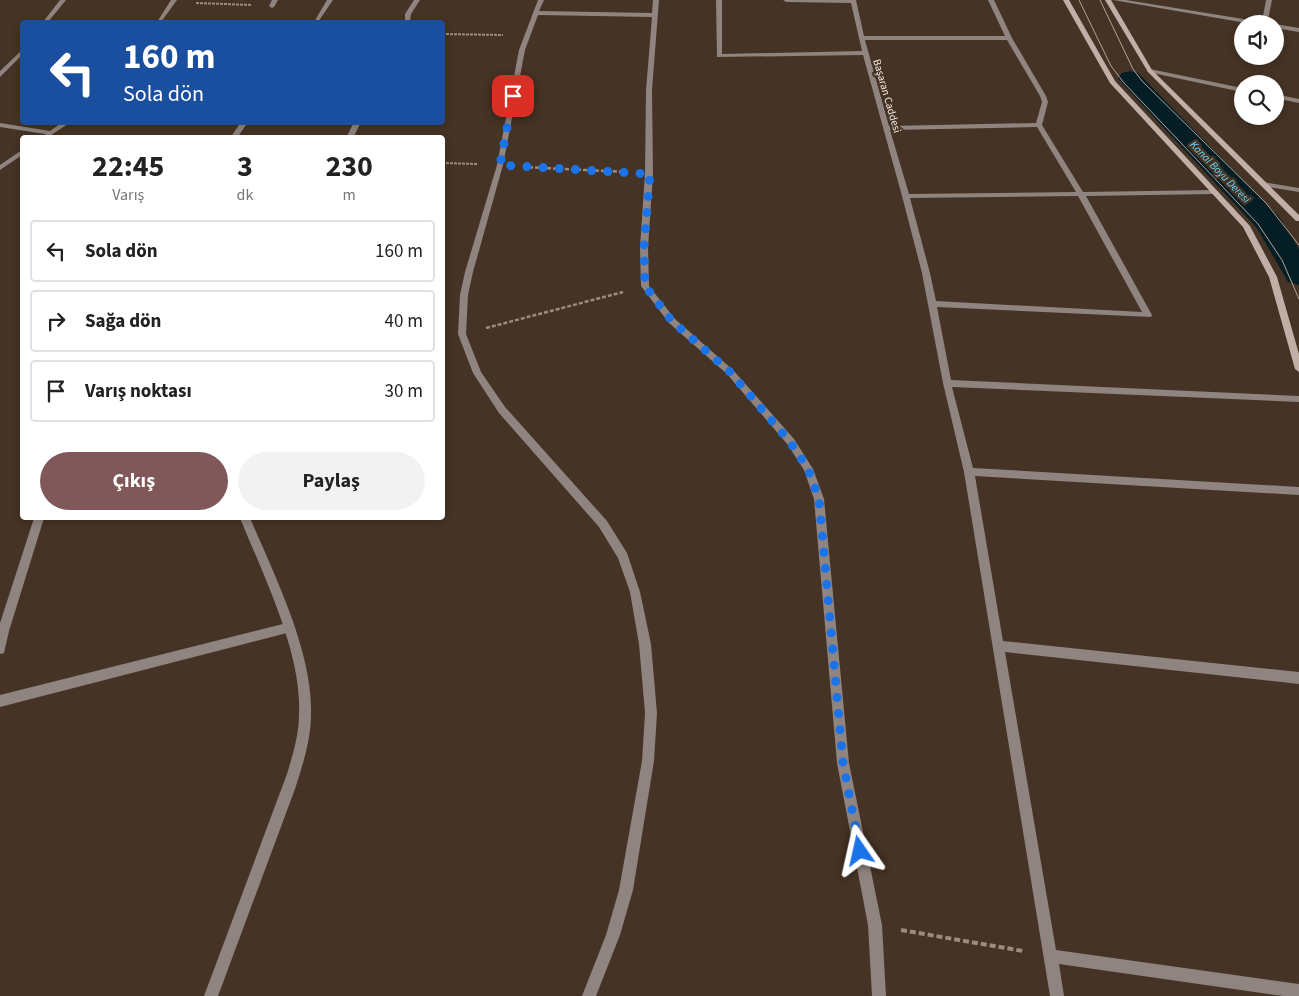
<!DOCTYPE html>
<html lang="tr">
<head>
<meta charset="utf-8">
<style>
  :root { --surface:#fff; --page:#f2f2f2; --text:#222; --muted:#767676; --line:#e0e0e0; --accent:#815859 }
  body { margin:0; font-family:"Source Sans 3",sans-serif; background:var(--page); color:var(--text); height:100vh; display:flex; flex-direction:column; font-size:19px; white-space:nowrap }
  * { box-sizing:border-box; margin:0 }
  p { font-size:16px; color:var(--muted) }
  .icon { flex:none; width:28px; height:28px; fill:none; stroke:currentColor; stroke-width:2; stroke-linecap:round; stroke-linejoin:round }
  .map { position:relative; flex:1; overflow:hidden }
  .drawer { position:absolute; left:20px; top:135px; width:425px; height:385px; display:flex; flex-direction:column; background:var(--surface); border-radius:5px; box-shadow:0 2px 8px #0003 }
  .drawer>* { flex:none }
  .guide { position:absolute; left:20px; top:20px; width:425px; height:105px; border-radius:5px; box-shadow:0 2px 8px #0003; background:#1a4fa0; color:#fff; overflow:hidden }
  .buttons { position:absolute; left:1234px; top:15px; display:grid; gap:10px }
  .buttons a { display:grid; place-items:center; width:50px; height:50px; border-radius:50%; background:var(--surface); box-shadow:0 2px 8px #0003; font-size:25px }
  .pin { position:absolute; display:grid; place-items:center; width:42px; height:42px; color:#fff; margin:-21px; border-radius:10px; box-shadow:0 2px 8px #0006 }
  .me { position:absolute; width:55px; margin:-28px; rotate:349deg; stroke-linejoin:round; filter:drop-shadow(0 0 4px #0008) }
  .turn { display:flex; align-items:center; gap:18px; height:105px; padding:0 20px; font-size:22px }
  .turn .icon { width:65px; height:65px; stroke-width:2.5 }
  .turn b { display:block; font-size:35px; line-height:42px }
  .eta { display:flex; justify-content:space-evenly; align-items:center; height:85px; text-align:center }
  .eta b { font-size:30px; font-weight:700; line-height:35px }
  .cta { display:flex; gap:10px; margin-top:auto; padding:10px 20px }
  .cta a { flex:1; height:58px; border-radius:30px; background:var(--accent); color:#fff; font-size:20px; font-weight:700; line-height:58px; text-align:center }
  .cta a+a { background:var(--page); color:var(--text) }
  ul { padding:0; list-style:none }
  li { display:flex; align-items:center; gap:15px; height:62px; margin:0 10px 8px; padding:0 10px; border:2px solid var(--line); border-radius:5px }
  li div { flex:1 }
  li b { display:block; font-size:19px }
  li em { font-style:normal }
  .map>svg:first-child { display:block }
</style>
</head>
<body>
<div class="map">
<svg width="1299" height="996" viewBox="0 0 1299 996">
  <rect width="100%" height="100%" fill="#453325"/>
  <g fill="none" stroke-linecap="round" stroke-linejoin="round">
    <!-- canal -->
    <path fill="#051e25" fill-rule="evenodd" d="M1130,71L1138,73L1279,217L1299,249V285L1288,282L1257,228L1122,83L1118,78L1122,73Z"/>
    <!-- path-far2 -->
    <path stroke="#9b8c80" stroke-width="2" stroke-dasharray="3 1" stroke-linecap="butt" d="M196,3L252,5
      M442,34L503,35
      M442,163L477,164
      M523,167H528"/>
    <!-- path-far1 -->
    <path stroke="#9b8c80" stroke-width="2.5" stroke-dasharray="4 2" stroke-linecap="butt" d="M523,167L626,172
      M486,328L623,292"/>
    <!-- path -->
    <path stroke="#9b8c80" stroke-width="4" stroke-dasharray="6 3" stroke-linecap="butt" d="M901,930L1023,951"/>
    <!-- service -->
    <path fill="#8f847f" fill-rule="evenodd" d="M287,623L291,624L293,628L291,632L287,633L0,707V695Z"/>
    <!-- minor -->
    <path fill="#8f847f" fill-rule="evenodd" d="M60,0H66L48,22H43Z
      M171,0H177L161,22H157Z
      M272,0H278L274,7L272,8L269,6Z
      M327,0H333L318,22H314Z
      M414,0H420L411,14L410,22H405V14Z
      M538,0H544L539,11L652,13L653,0H659L652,90L653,174L648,247L649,286L675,319L733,370L794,439L813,469L824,499L849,763L882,925L886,996H872L868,925L837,763L814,499L804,470L788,445L727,374L669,323L641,286L640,247L645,174L646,90L652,17L538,15L525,50L503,165L473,272L468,295L466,334L481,372L505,407L607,521L627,553L640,592L651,644L657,713L654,761L633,890L620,935L596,996H582L606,935L619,890L642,761L645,713L639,644L630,592L618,558L599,527L499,413L473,373L458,334L460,295L465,272L497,165L519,50Z
      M716,0H722V54L862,51L851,3L786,2L783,0H856L864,36H1005L988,0H994L1012,38L1046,96L1048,102L1042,125L1083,192L1215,190L1219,192L1215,194L1086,196L1152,315L1151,317L937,307L951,380L1299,396V402L952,387L973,468L1299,487V495L975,476L1003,641L1299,672V684L1005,652L1056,950L1299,984V996H1283L1059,964L1064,996H1050L964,472L943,383L922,273L902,196L863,55L717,57ZM865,40H1007L1040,96L1042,102L1036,123L889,126ZM1037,127L1076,192L909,194L890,130ZM1078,196L1142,312L936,301L930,273L910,198Z
      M1113,0H1126L1262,22L1266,0H1272L1267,24H1252Z
      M1275,24L1299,28V32L1275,28Z
      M22,50V55L0,77V71Z
      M1150,69L1242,88V92L1148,72L1147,71Z
      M1275,94L1299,99V103L1275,98Z
      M63,122H71L48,137L46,136L45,134L0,127V123L50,131Z
      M241,122H248L237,138H230Z
      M354,122H361L353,138H346Z
      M22,150V155L0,170V165Z
      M1262,182L1299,188V192L1262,186Z
      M34,518H44L9,631L4,653L0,654V623Z
      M240,518H250C274,574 313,652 311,714C311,740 303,764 295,789L218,996H204L287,774C293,754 299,735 299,714C302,652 263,575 240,518Z"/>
    <!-- secondary -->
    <path fill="#c1afa7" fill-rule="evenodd" d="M1063,0H1069L1115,81L1250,226L1277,277L1299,354V372L1295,369L1269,277L1243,227L1110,83Z
      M1105,0H1111L1152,70L1299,215V221H1296L1148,72Z"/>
    <!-- tram -->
    <path stroke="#b2a499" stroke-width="1" d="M1079,0L1111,66L1124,83L1258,224L1282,260L1299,299
      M1100,0L1133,69L1142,81L1266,203L1299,245"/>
  </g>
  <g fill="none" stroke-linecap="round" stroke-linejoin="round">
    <!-- route -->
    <path stroke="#1a73e8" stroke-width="9" stroke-dasharray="0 16.2" d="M513,96L500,165L650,174L644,247L645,286L672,321L730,372L790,442L808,469L819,499L843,763L860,851"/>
  </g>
  <g text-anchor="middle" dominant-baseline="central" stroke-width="5" stroke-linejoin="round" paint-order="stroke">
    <!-- far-street labels -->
    <g font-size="11" fill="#f4e9e0" stroke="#453325">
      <text transform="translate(887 96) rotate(74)">Başaran Caddesi</text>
    </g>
    <!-- far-water labels -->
    <g font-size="11" font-style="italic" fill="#68dafb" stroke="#453325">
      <text transform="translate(1220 172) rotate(46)">Kanal Boyu Deresi</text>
    </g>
  </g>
</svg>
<div class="buttons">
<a><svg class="icon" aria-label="sound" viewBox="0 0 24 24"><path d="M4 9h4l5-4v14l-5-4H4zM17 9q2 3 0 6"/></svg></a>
<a><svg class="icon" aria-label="search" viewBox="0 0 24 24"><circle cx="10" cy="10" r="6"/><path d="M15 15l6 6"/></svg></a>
</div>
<div class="pin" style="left:513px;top:96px;background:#d93025"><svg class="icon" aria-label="arrive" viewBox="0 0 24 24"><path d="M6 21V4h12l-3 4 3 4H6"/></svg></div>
<svg class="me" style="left:860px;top:851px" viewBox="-20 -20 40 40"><path d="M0-17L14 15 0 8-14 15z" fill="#1a73e8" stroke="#fff" stroke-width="4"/></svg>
<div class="guide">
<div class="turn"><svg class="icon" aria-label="left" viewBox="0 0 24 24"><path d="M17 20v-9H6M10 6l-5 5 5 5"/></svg><div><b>160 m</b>Sola dön</div></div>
</div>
<section class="drawer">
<div class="eta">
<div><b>22:45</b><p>Varış</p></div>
<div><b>3</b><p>dk</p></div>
<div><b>230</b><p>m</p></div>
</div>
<ul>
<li><svg class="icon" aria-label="left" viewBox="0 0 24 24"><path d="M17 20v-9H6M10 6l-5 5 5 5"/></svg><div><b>Sola dön</b></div><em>160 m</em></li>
<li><svg class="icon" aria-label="right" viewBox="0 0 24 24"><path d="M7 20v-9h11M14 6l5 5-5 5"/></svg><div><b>Sağa dön</b></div><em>40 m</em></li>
<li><svg class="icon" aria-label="arrive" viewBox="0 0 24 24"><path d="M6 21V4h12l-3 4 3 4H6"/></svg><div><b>Varış noktası</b></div><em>30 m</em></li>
</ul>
<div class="cta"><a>Çıkış</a><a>Paylaş</a></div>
</section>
</div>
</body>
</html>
